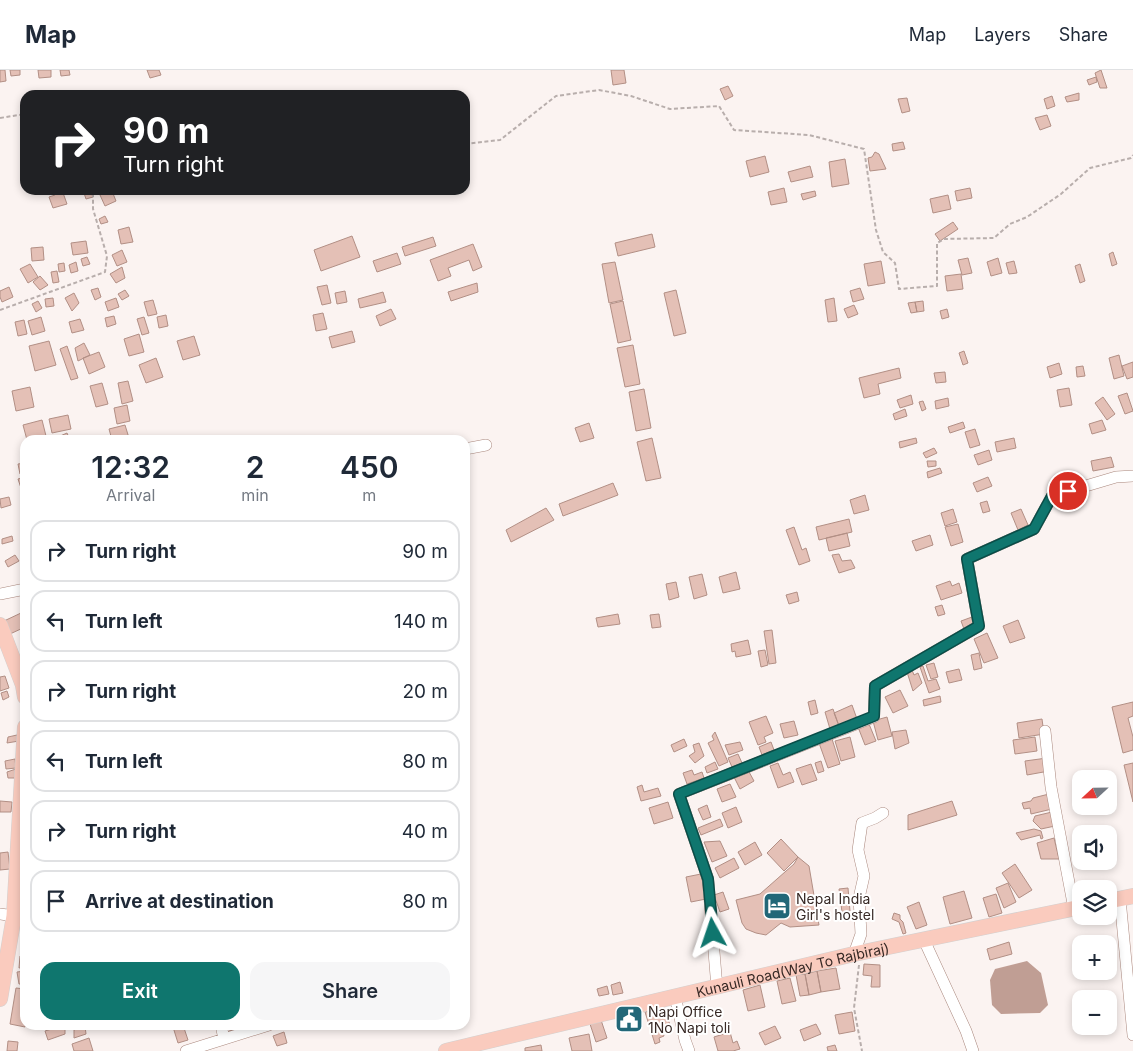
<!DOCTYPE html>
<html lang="en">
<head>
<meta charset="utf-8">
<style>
  :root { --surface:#fff; --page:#f6f6f7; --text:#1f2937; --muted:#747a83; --line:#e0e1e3; --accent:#0f766e }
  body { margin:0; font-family:Inter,sans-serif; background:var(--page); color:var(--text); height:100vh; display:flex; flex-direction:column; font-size:19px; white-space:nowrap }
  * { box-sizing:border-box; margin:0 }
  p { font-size:16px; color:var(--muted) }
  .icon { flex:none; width:28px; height:28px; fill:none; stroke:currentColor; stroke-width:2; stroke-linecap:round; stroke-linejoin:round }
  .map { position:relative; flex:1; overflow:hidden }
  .drawer { position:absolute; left:20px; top:365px; width:450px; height:595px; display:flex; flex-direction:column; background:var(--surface); border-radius:15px; box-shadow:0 2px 8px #0003 }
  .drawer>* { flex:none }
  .guide { position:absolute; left:20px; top:20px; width:450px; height:105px; border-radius:15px; box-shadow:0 2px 8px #0003; background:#202124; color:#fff; overflow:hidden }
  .needle { width:32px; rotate:248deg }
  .fabs { position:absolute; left:1072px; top:700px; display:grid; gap:10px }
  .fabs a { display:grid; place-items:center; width:45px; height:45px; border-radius:10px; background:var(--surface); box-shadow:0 2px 8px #0003; font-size:25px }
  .pin { position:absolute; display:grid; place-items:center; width:42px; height:42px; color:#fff; margin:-21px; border:2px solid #fff; border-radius:50%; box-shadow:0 1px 5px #0007 }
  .me { position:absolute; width:55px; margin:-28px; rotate:355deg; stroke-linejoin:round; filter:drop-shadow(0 0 4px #0008) }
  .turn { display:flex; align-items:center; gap:18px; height:105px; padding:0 20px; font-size:22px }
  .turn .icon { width:65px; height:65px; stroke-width:2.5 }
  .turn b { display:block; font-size:35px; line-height:42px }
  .eta { display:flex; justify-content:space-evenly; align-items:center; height:85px; text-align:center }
  .eta b { font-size:30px; font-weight:600; line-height:35px }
  .primary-button { display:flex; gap:10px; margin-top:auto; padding:10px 20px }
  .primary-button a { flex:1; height:58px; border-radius:15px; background:var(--accent); color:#fff; font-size:20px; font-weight:600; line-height:58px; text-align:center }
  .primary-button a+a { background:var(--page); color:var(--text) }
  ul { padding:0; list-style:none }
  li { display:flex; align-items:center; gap:15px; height:62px; margin:0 10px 8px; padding:0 10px; border:2px solid var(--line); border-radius:15px }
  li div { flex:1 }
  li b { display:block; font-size:19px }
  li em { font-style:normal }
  header { display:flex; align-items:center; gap:30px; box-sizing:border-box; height:70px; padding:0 25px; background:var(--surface); border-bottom:1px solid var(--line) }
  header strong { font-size:24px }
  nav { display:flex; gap:28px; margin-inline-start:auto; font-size:18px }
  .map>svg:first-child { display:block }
</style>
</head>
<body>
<header>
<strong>Map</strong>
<nav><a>Map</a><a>Layers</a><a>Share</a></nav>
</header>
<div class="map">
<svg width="1133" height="981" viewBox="0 0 1133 981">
  <rect width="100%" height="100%" fill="#fbf3f1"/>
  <!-- water -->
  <path fill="#c09e94" d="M1027,891L1041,903L1048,935L1040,943L1001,944L992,935L990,910L995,899Z"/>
  <!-- building -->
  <path fill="#e4c0b6" stroke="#b28f85" d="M0,0H5L6,11L0,12Z
    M10,0H20V5L11,6Z
    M38,0H51V7L39,8Z
    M60,0H69L70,5L61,6Z
    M147,0H159L161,5L150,8Z
    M611,0H624L626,13L613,15Z
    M1101,0L1107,18H1100L1095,3Z
    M1096,7L1097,12L1089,15L1087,10Z
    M728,16L733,26L725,30L720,19Z
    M1079,23V30L1067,32L1065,27Z
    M1052,26L1055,36L1047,39L1044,29Z
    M907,28L910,41L902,43L898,29Z
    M1047,45L1051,56L1040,60L1035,48Z
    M903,72L905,79L893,81L892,74Z
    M875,82L879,84L886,99L870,101L868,88L872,87Z
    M765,86L769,102L750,107L746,91Z
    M845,89L849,114L832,117L829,92Z
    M810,96L813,107L791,112L788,102Z
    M784,118L787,132L771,135L768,122Z
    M970,118L972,128L957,131L955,121Z
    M53,120H62L67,134L53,138L49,127L55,125Z
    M83,120H90L93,127L86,129Z
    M112,121L116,131L105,136L100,125Z
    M815,121L816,126L803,130L801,124Z
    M948,125L951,139L933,143L930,129Z
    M105,146L108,152L101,154L99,149Z
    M953,152L958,159L940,171L935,164Z
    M129,157L133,172L121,174L118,160Z
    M652,164L655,177L618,186L615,173Z
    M352,166L360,187L321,201L314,180Z
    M433,167L436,176L405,186L402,177Z
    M86,171L88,183L73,185L71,173Z
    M473,174L482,197L473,201L469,190L448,198L451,206L438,211L430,190Z
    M43,177L44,190L32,191L31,178Z
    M122,180L127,192L117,196L112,185Z
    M1113,182L1117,194L1112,196L1109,184Z
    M397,183L401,194L377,202L373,191Z
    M87,187L90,194L83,196L81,189Z
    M968,188L972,203L962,205L958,190Z
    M998,188L1002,203L991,206L987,192Z
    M881,191L885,213L868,216L864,194Z
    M1014,191L1017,203L1009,204L1006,193Z
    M76,192L78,201L71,203L69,195Z
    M615,192L623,230L609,233L602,194Z
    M64,193L65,201L59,202L58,194Z
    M30,194L38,207L28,213L20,199Z
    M1080,194L1085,211L1080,213L1075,196Z
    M122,197L125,208L116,213L110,204Z
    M57,201L59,212L53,213L51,202Z
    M961,204L963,219L947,221L945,206Z
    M40,206L48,215L40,220L33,212Z
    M477,213L478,222L451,231L448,222Z
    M327,215L331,233L322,235L317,217Z
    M9,217L13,227L2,232L0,227V221Z
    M98,218L101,227L95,230L91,220Z
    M860,218L864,229L853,232L850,221Z
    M125,220L129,226L122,230L118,224Z
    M676,220L686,263L674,266L664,223Z
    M345,221L347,232L337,234L335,223Z
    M383,222L386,232L360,238L358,229Z
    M74,223L79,233L72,241L65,228Z
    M53,228L54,236L46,237L45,229Z
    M116,228L119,237L108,241L105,232Z
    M834,228L837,251L828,252L825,230Z
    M153,230L157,244L148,246L144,232Z
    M38,231L42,238L36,242L32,234Z
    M623,231L631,270L618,273L610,234Z
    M923,231L924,241L917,242L915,232Z
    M915,232L917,242L911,243L908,233Z
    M854,235L858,244L848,248L844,239Z
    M391,239L396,249L380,256L376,246Z
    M947,239L949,247L942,249L940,241Z
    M323,243L327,259L316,261L313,245Z
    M166,245L168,256L159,258L157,247Z
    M114,246L116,254L107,257L105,248Z
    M41,247L45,261L32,265L28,251Z
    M144,247L149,263L142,265L137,249Z
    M80,249L84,260L72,263L69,252Z
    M24,250L27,264L18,266L15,252Z
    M352,261L355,272L332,278L329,267Z
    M139,264L144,282L129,286L124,269Z
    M194,266L200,285L183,290L177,271Z
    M49,271L56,295L35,301L29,276Z
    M84,273L90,285L78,291L75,278Z
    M633,275L640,314L625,317L617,278Z
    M67,276L78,308L71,310L60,279Z
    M964,281L968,293L963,295L959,283Z
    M99,282L105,297L89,304L83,288Z
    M1119,285L1124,306L1114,309L1109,288Z
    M156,288L163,307L146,313L139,295Z
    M1133,292V307L1127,309L1122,296Z
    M1059,293L1062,304L1050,308L1047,297Z
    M1083,296L1085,306L1077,307L1076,297Z
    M899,298L901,308L878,314L880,324L864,328L859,308Z
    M945,302L946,312L936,313L934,303Z
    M128,311L133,331L122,334L118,313Z
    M102,313L108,334L96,337L90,316Z
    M30,317L34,337L16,341L12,321Z
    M1069,318L1072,335L1060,337L1057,320Z
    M644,319L651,358L636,361L629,322Z
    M1127,323L1133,341L1125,344L1118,326Z
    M911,325L913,334L900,338L897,330Z
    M1103,327L1115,344L1107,350L1095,333Z
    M948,328L949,336L936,339L935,331Z
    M923,331L926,339L922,341L919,332Z
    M127,335L130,351L117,354L114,338Z
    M905,339L907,346L895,350L893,344Z
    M68,345L71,359L52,363L49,349Z
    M42,350L47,370H27L23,355Z
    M1102,350L1106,360L1092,364L1089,354Z
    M963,352L965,358L950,363L948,357Z
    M589,353L594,368L580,372L575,358Z
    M125,355L129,368L112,370L109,359Z
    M975,359L980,375L970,378L965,362Z
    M67,363L70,370H59L58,367Z
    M652,368L661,408L646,411L637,372Z
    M916,368L917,373L900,378L899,372Z
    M1014,368L1016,378L997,382L995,372Z
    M934,378L937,383L926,388L923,383Z
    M989,380L992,390L978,395L974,385Z
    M1111,387L1114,397L1093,401L1091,391Z
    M927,391H936V396L928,397Z
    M25,393V403L20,404L18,394Z
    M940,398L942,403L928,408L927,402Z
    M25,407V424H23L18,409Z
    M988,407L992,416L977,422L973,413Z
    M613,413L618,425L563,446L559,434Z
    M865,425L869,440L854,444L850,430Z
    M9,427L11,435L1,438L0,429Z
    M987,431L990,441L983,443L980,433Z
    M546,438L554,450L511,472L506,460Z
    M953,439L957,452L945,456L941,443Z
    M1021,439L1028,455L1018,460L1011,443Z
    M849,449L852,462L819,470L816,457Z
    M958,454L963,472L951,476L945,457Z
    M794,457L802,480L806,478L810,491L799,495L786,460Z
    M847,463L850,476L829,481L826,468Z
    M930,465L933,475L916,481L912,471Z
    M12,466L13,471L2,474V469Z
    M839,484L842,491L851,490L855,498L839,503L832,485Z
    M15,485L19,491L8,497L5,491Z
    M736,502L740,519L723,523L719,507Z
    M702,504L707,525L694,529L689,507Z
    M950,511L952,516L959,513L962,523L941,530L936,516Z
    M676,512L679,527L669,530L666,514Z
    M797,522L799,531L789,534L786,525Z
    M942,535L945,544L938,546L935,537Z
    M21,543L25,557L10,564L4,551Z
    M618,544L620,554L598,557L596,548Z
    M659,544L661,557L652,558L650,545Z
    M972,547L975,554L964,559L961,551Z
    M1018,550L1025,568L1010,573L1003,556Z
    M772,560L776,593L769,594L764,561Z
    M987,563L998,588L984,593L974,569Z
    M748,570L751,584L736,587L735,581L732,582L731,574Z
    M765,580L768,595L761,597L758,581Z
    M979,583L982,598L974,600L971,585Z
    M934,593L938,607L931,609L926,595Z
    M923,596L928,611L936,609L940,619L929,623L920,597Z
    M959,599L962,610L949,613L946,602Z
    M912,600L914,605L918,603L922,613L913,621L907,602Z
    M5,606L9,618L0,621V607Z
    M900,620L908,636L893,643L885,627Z
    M7,621L9,627L3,630L1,623Z
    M940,626L941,632L924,636L923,630Z
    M815,630L818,643L811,645L808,632Z
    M1133,632V646L1128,648L1133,667V680L1123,683L1112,637Z
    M852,635L857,649L839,656L834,643Z
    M833,639L839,656L830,659L825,642Z
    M766,646L773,663L764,667L766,672L758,675L749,652Z
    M887,647L892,666L878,670L873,651Z
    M1042,649L1044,664L1019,668L1017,653Z
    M794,651L798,665L784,668L780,654Z
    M869,654L876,671L865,675L858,657Z
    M906,660L909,673L895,679L892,662Z
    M715,662L728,692L719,696L708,673L714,670L712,666Z
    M17,665L19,671L7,673L8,667Z
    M850,667L855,687L841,691L835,671Z
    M1035,667L1037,681L1015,684L1013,670Z
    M684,669L687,676L674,682L671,675Z
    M832,669L840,694L828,698L819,673Z
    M740,672L743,680L729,685L725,675Z
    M771,672L774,680L762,685L759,677Z
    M699,673L704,686L695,693L689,686L695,682L693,675Z
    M738,684L742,693L732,697L728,688Z
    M1047,688L1049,701L1027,705L1025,691Z
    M15,689L16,698L6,699L5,691Z
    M821,691L824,701L818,703L815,693Z
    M715,692L718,699L707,703L705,697Z
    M778,693L783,705L790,702L794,712L778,718L770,696Z
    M1133,693V732L1124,695Z
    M811,694L817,710L802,715L796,699Z
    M16,699L17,708H8L7,702Z
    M692,700L694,705L702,702L704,708L687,714L683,703Z
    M748,700L754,711L740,719L734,707Z
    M730,714L736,727L722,732L717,719Z
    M642,715L644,722L658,718L661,726L641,731L637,717Z
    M1049,724L1052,739L1031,744L1030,738L1024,739L1022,733L1031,731L1033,728Z
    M0,731L12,732L11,742H0Z
    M952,731L957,745L908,760V745Z
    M668,732L673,748L654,754L649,738Z
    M707,735L711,747L703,750L698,739Z
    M736,737L742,752L728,758L722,743Z
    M1052,742L1055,756L1041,759L1033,751L1035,746Z
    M720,749L723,756L701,765L698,758Z
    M1034,759L1041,761L1043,768L1041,769L1040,765L1021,770L1016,763Z
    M1054,768L1059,789H1041L1037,773Z
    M781,769L798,787L784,801L767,783Z
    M720,771L727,786L712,792L704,772Z
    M755,772L762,785L745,795L738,782Z
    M8,782L10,799L0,800V783Z
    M798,787L809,796L819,855L790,857L781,853L766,865L756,863L746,859L742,853L736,830L760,824L794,794Z
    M734,788L739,798L720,808L715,798Z
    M1015,794L1032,820L1019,828L1002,803Z
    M701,804L706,829L691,832L686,807Z
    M1008,813L1016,832L1004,838L996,818Z
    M848,818L850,841L842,842L839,819Z
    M964,821L972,848L950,854L943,827Z
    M723,822L729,839L720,842L714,825Z
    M996,824L1002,843L989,847L983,828Z
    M919,832L927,855L916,859L907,837Z
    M894,843L900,845V849L903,852L906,863L903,864L899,852L892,849Z
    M1009,872L1012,884L990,890L987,879Z
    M25,885V897L19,898L20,886Z
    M864,894L880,895V917H871L872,906L863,905Z
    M836,898L840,919L821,922L817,901Z
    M25,901V914H19L17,902Z
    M817,901L821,922L809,925L805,904Z
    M805,904L809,925L800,926L796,905Z
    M790,908L796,931L782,934L777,911Z
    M620,912L623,923L613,925L611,915Z
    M760,915L765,937L748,941L743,920Z
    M607,916L609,924L599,926L597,919Z
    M16,918L25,919V957L10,954Z
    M664,937L670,955L662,958L664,966L659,968L660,972L655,974L645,942Z
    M635,942L638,954L623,958L620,945Z
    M852,942L855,961L839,964L835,945Z
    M601,950L607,968L596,972L590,954Z
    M816,954L821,964L804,971L800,960Z
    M65,955V964L48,970L45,961Z
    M179,955H183L188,970L178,973L173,957Z
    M228,955H244L245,956L230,961Z
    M85,956L86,964L74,968V960Z
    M775,956L781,968L765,975L759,963Z
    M284,962L287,973L277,976L273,966Z
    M730,962L733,973L737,971L740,979L733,981H718L714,967Z
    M589,964L592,981H572L569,968Z
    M89,968L93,981H74L72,974Z
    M8,971L18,972L17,981H7Z
    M541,975L542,981H525V978Z
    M835,975L837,981H828L827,977Z"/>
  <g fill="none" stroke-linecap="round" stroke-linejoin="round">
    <defs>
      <path id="minor" d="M465,379L486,375
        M0,524L25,519
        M1045,661L1051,717L1074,839
        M1120,829L1133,965
        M0,844L14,846
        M924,870L966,961L973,981
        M854,884L861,864L859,828L864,806L858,780L862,753L875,748L883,743
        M717,918L708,809L679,724L874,647L875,616L979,556L967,489L1034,459L1052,426L1116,407L1133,406
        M675,926L685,970L689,981
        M221,955L224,969
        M186,981L269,955"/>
      <g id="major">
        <path d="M0,555L23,615L25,627"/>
        <path d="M1109,831L1133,826"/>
        <path d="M0,929L14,846L25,657"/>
        <path id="s1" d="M446,981L854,884L1081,837"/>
      </g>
    </defs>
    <!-- minor casing -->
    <use href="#minor" stroke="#aa887e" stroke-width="12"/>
    <!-- major casing -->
    <use href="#major" stroke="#d3d0cf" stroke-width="16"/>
    <!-- path -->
    <path stroke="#b8aeac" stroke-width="2" stroke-dasharray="4 2.5" stroke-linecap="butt" d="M0,48L25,44
      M465,74L500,70L556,26L599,20L631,26L670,39L719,36L734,60L809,65L864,79L876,160L883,182L895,193L899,219L937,216V173L944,169L994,168L1010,154L1027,147L1061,124L1090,98L1131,88L1133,85
      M0,240L105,202L107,186L93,139V120
      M859,895L854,938L862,981"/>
    <!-- minor -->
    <use href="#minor" stroke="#fff" stroke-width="11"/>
    <!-- major -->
    <use href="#major" stroke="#facbbe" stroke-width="15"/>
  </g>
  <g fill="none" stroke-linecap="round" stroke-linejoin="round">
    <defs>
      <path id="route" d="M713,863L708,809L679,724L874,646L875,616L979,556L967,489L1034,459L1052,426L1068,421"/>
    </defs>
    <!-- route casing -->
    <use href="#route" stroke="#0a4d48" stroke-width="12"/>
    <!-- route -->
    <use href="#route" stroke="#0f766e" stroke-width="9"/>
  </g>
  <!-- icons -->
  <defs>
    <symbol id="hotel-square" viewBox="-11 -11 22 22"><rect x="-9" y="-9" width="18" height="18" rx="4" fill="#226778" stroke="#fff"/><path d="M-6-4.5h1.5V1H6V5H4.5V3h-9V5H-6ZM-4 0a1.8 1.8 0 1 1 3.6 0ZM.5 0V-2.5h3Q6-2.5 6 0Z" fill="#fff"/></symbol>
    <symbol id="civic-square" viewBox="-11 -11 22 22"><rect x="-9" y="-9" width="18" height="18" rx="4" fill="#226778" stroke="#fff"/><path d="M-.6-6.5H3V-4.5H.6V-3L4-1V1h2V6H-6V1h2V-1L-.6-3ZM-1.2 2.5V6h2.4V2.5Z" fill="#fff"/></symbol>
  </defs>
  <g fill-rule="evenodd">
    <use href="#hotel-square" x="761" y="820" width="32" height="32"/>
    <use href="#civic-square" x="613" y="933" width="32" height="32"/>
  </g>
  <g text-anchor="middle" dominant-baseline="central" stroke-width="4" stroke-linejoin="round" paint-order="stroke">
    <!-- poi labels -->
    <g font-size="14" fill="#372925" stroke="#fff" text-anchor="start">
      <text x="796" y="828">Nepal India<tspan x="796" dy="16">Girl's hostel</tspan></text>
      <text x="648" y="941">Napi Office<tspan x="648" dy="16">1No Napi toli</tspan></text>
    </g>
    <!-- street labels -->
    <g font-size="14" fill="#372925" stroke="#fff">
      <text stroke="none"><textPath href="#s1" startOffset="356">Kunauli Road(Way To Rajbiraj)</textPath></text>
    </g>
  </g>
</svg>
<div class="fabs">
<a><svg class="needle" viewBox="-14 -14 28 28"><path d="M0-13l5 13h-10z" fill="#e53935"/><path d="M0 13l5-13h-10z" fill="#747a83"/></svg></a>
<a><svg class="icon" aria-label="sound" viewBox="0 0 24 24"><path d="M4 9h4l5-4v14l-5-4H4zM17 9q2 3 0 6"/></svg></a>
<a><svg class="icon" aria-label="layers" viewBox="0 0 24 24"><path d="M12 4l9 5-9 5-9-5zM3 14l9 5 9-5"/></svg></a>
<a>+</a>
<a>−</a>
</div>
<div class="pin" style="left:1068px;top:421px;background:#d93025"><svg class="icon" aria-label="arrive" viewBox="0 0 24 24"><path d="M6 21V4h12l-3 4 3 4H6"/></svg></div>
<svg class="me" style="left:713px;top:863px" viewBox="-20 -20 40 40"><path d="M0-17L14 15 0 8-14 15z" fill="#0f766e" stroke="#fff" stroke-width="4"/></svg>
<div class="guide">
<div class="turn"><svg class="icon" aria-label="right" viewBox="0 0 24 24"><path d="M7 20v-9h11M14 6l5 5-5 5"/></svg><div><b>90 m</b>Turn right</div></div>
</div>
<section class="drawer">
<div class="eta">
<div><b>12:32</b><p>Arrival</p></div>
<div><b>2</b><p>min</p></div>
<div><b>450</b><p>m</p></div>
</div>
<ul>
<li><svg class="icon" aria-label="right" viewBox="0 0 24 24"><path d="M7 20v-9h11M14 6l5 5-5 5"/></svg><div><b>Turn right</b></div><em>90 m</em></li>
<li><svg class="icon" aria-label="left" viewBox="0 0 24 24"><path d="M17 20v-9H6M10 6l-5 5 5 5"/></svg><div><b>Turn left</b></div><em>140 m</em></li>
<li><svg class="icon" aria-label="right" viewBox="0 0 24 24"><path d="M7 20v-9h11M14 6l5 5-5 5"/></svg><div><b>Turn right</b></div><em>20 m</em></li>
<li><svg class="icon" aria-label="left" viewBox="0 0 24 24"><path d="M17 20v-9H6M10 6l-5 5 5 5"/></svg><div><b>Turn left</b></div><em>80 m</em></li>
<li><svg class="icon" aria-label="right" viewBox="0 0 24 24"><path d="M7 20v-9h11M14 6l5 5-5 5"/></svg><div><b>Turn right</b></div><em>40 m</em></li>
<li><svg class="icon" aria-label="arrive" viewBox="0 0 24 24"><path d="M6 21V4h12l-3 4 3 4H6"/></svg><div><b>Arrive at destination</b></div><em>80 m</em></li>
</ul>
<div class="primary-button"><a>Exit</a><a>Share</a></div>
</section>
</div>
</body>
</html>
